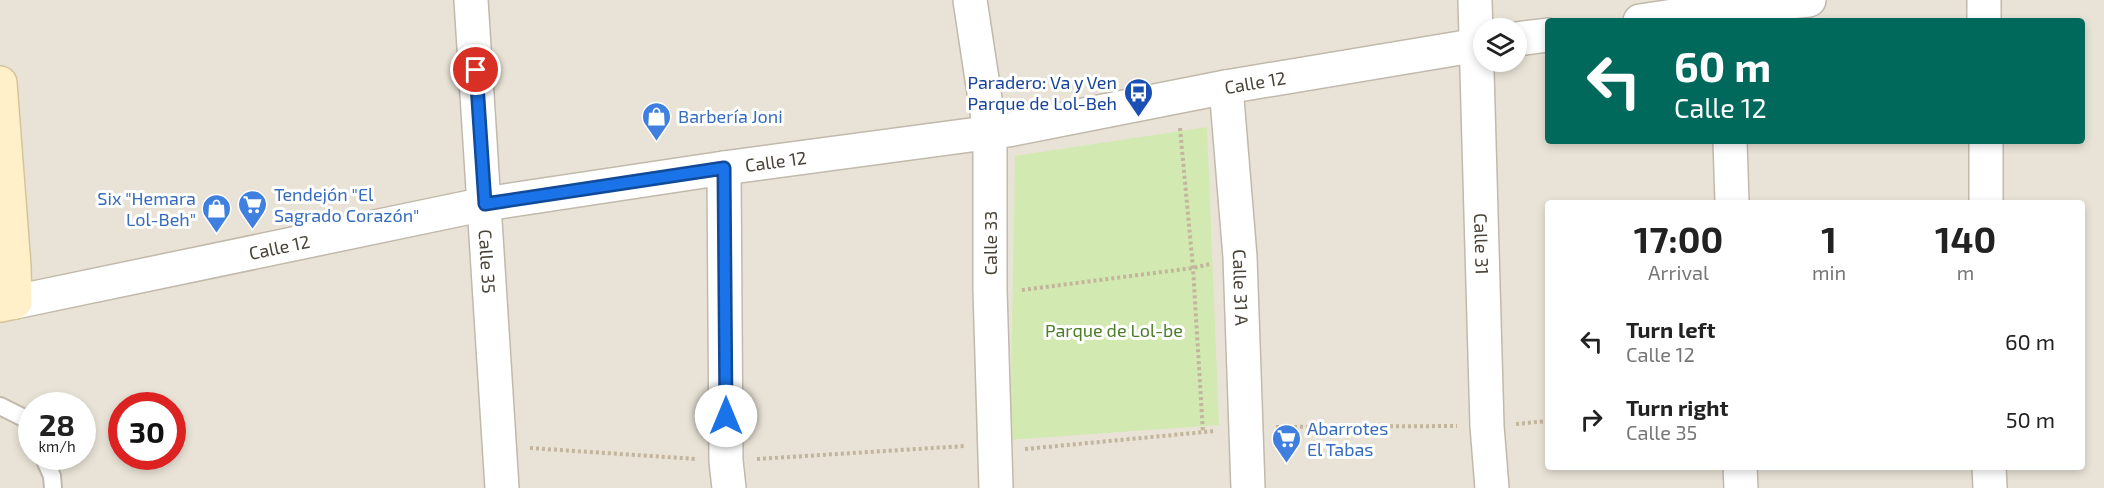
<!DOCTYPE html>
<html lang="en">
<head>
<meta charset="utf-8">
<style>
  :root { --surface:#fff; --page:#f2f2f2; --text:#222; --muted:#767676 }
  body { margin:0; font-family:"Exo 2",sans-serif; background:var(--page); color:var(--text); height:100vh; display:flex; flex-direction:column; font-size:22px; white-space:nowrap }
  * { box-sizing:border-box; margin:0 }
  p { font-size:20px; color:var(--muted) }
  .icon { flex:none; width:33px; height:33px; fill:none; stroke:currentColor; stroke-width:2; stroke-linecap:round; stroke-linejoin:round }
  .map { position:relative; flex:1; overflow:hidden }
  .side { position:absolute; left:1545px; top:200px; width:540px; height:270px; display:flex; flex-direction:column; background:var(--surface); border-radius:6px; box-shadow:0 3px 9px #0003 }
  .side>* { flex:none }
  .guide { position:absolute; left:1545px; top:18px; width:540px; height:126px; border-radius:6px; box-shadow:0 3px 9px #0003; background:#00695c; color:#fff; overflow:hidden }
  .buttons { position:absolute; left:1473px; top:18px; display:grid; gap:12px }
  .buttons a { display:grid; place-items:center; width:54px; height:54px; border-radius:50%; background:var(--surface); box-shadow:0 3px 9px #0003; font-size:30px }
  .speed { position:absolute; left:18px; top:392px; display:flex; gap:12px; font-size:30px; font-weight:700; text-align:center }
  .speed>* { display:grid; place-content:center; width:78px; height:78px; border-radius:50%; background:var(--surface); box-shadow:0 3px 9px #0003; line-height:1 }
  .speed small { font-size:15px; font-weight:400 }
  .speed .limit { border:9px solid #d22; background:#fff; color:#111 }
  .pin { position:absolute; display:grid; place-items:center; width:51px; height:51px; color:#fff; margin:-26px; border:3px solid #fff; border-radius:50%; box-shadow:0 2px 6px #0007 }
  .me { position:absolute; width:66px; margin:-33px; rotate:0deg; stroke-linejoin:round; filter:drop-shadow(0 0 4px #0008) }
  .turn { display:flex; align-items:center; gap:21px; height:126px; padding:0 30px; font-size:27px }
  .turn .icon { width:78px; height:78px; stroke-width:2.5 }
  .turn b { display:block; font-size:42px; line-height:51px }
  .eta { display:flex; justify-content:space-evenly; align-items:center; height:102px; text-align:center }
  .eta b { font-size:36px; font-weight:700; line-height:42px }
  ul { padding:0; list-style:none }
  li { display:flex; align-items:center; gap:18px; height:78px; padding:0 30px }
  li div { flex:1 }
  li b { display:block; font-size:22px }
  li em { font-style:normal }
  .map>svg:first-child { display:block }
</style>
</head>
<body>
<div class="map">
<svg width="2104" height="488" viewBox="0 0 2104 488">
  <rect width="100%" height="100%" fill="#f5f1e9"/>
  <!-- residential -->
  <path fill="#e9e3d7" fill-rule="evenodd" d="M0,0H2104V488H0ZM1548,21H2082V141H1548ZM1484,28H1516V62H1484ZM1548,202H2082V466H1548ZM32,405H82V456H32ZM122,405H172V456H122Z"/>
  <!-- green -->
  <path fill="#d2eab2" d="M1207,127L1219,425L1010,440L1015,156Z"/>
  <g fill="none" stroke-linecap="round" stroke-linejoin="round">
    <defs>
      <path id="lane" d="M0,406L26,419L32,430
        M43,456L52,476L53,488"/>
      <g id="street">
        <path id="s1" d="M471,0L502,488"/>
        <path d="M970,0L990,132V290L996,488"/>
        <path id="s2" d="M1475,0L1487,426L1492,488"/>
        <path d="M1984,0V21"/>
        <path d="M1640,21L1728,8L1809,0"/>
        <path d="M1516,39L1548,35"/>
        <path id="s3" d="M1226,87L1240,257L1248,488"/>
        <path d="M1730,141L1732,202"/>
        <path d="M1986,141V202"/>
        <path d="M724,168L726,461L729,488"/>
        <path id="s4" d="M15,302L485,204L724,168L1008,130L1226,87L1484,44"/>
        <path d="M1740,466L1741,488"/>
        <path d="M1989,466L1990,488"/>
      </g>
      <path id="secondary" d="M0,83L14,266L15,302L0,305"/>
    </defs>
    <!-- lane casing -->
    <use href="#lane" stroke="#c1b9ab" stroke-width="20"/>
    <!-- street casing -->
    <use href="#street" stroke="#c1b9ab" stroke-width="36"/>
    <!-- secondary casing -->
    <use href="#secondary" stroke="#d6c498" stroke-width="36"/>
    <!-- path -->
    <path stroke="#c3b49c" stroke-width="4" stroke-dasharray="3 3" stroke-linecap="butt" d="M1180,128L1193,268L1203,433
      M1022,290L1193,268L1210,264
      M1516,424L1548,421
      M1276,427L1457,426
      M530,448L696,459
      M1025,449L1215,431
      M757,459L965,446"/>
    <!-- lane -->
    <use href="#lane" stroke="#fff" stroke-width="16"/>
    <!-- street -->
    <use href="#street" stroke="#fff" stroke-width="33"/>
    <!-- secondary -->
    <use href="#secondary" stroke="#fff0c9" stroke-width="33"/>
  </g>
  <g fill="none" stroke-linecap="round" stroke-linejoin="round">
    <defs>
      <path id="route" d="M476,70L485,204L724,168L726,416"/>
    </defs>
    <!-- route casing -->
    <use href="#route" stroke="#114b97" stroke-width="15"/>
    <!-- route -->
    <use href="#route" stroke="#1a73e8" stroke-width="10"/>
  </g>
  <!-- icons -->
  <defs>
    <symbol id="bus-pin" viewBox="-11 -11 22 30"><path d="M0 17L-7.5 6A9.5 9.5 0 1 1 7.5 6Z" fill="#1a4fb4" stroke="#fff"/><path d="M-5-6H5V4H4V6H2V4H-2V6H-4V4H-5ZM-3.5-4V0h7V-4ZM-3.5 1.2v1.5H-2V1.2ZM2 1.2v1.5H3.5V1.2Z" fill="#fff"/></symbol>
    <symbol id="shop-pin" viewBox="-11 -11 22 30"><path d="M0 17L-7.5 6A9.5 9.5 0 1 1 7.5 6Z" fill="#3f7fe0" stroke="#fff"/><path d="M-5-2.5h2.3a2.7 3.5 0 0 1 5.4 0H5L5.5 6h-11ZM-1.5-2.5h3a1.5 2.3 0 0 0-3 0Z" fill="#fff"/></symbol>
    <symbol id="supermarket-pin" viewBox="-11 -11 22 30"><path d="M0 17L-7.5 6A9.5 9.5 0 1 1 7.5 6Z" fill="#3f7fe0" stroke="#fff"/><path d="M-6-5.5h2.5l.6 2H6L4.5 2H-2.5L-4.4-4H-6ZM-1.5 3.2a1.3 1.3 0 1 0 .1 0ZM3 3.2a1.3 1.3 0 1 0 .1 0Z" fill="#fff"/></symbol>
  </defs>
  <g fill-rule="evenodd">
    <use href="#bus-pin" x="1122" y="76" width="33" height="45"/>
    <use href="#shop-pin" x="640" y="100" width="33" height="45"/>
    <use href="#supermarket-pin" x="236" y="188" width="33" height="45"/>
    <use href="#shop-pin" x="200" y="192" width="33" height="45"/>
    <use href="#supermarket-pin" x="1270" y="422" width="33" height="45"/>
  </g>
  <g text-anchor="middle" dominant-baseline="central" stroke-width="6" stroke-linejoin="round" paint-order="stroke">
    <!-- transit labels -->
    <g font-size="18" fill="#164399" stroke="#fff" text-anchor="end">
      <text x="1117" y="82">Paradero: Va y Ven<tspan x="1117" dy="21">Parque de Lol-Beh</tspan></text>
    </g>
    <!-- street labels -->
    <g font-size="18" fill="#494237" stroke="#fff">
      <text stroke="none"><textPath href="#s4" startOffset="1260">Calle 12</textPath></text>
      <text stroke="none"><textPath href="#s4" startOffset="774">Calle 12</textPath></text>
      <text transform="translate(990 243) rotate(-90)">Calle 33</text>
      <text stroke="none"><textPath href="#s2" startOffset="244">Calle 31</textPath></text>
      <text stroke="none"><textPath href="#s4" startOffset="270">Calle 12</textPath></text>
      <text stroke="none"><textPath href="#s1" startOffset="262">Calle 35</textPath></text>
      <text stroke="none"><textPath href="#s3" startOffset="201">Calle 31 A</textPath></text>
    </g>
    <!-- shop labels -->
    <g font-size="18" fill="#366cbe" stroke="#fff" text-anchor="start">
      <text x="678" y="116">Barbería Joni</text>
      <text x="274" y="194">Tendejón "El<tspan x="274" dy="21">Sagrado Corazón"</tspan></text>
      <text x="196" y="198" text-anchor="end">Six "Hemara<tspan x="196" dy="21">Lol-Beh"</tspan></text>
      <text x="1307" y="428">Abarrotes<tspan x="1307" dy="21">El Tabas</tspan></text>
    </g>
    <!-- park labels -->
    <g font-size="18" fill="#4b7d28" stroke="#fff">
      <text x="1114" y="330">Parque de Lol-be</text>
    </g>
  </g>
</svg>
<div class="buttons">
<a><svg class="icon" aria-label="layers" viewBox="0 0 24 24"><path d="M12 4l9 5-9 5-9-5zM3 14l9 5 9-5"/></svg></a>
</div>
<div class="speed"><div>28<small>km/h</small></div><div class="limit">30</div></div>
<div class="pin" style="left:476px;top:70px;background:#d93025"><svg class="icon" aria-label="arrive" viewBox="0 0 24 24"><path d="M6 21V4h12l-3 4 3 4H6"/></svg></div>
<svg class="me" style="left:726px;top:416px" viewBox="-20 -20 40 40"><circle r="19" fill="#fff"/><path d="M0-13L10 11 0 6-10 11z" fill="#1a73e8"/></svg>
<div class="guide">
<div class="turn"><svg class="icon" aria-label="left" viewBox="0 0 24 24"><path d="M17 20v-9H6M10 6l-5 5 5 5"/></svg><div><b>60 m</b>Calle 12</div></div>
</div>
<section class="side">
<div class="eta">
<div><b>17:00</b><p>Arrival</p></div>
<div><b>1</b><p>min</p></div>
<div><b>140</b><p>m</p></div>
</div>
<ul>
<li><svg class="icon" aria-label="left" viewBox="0 0 24 24"><path d="M17 20v-9H6M10 6l-5 5 5 5"/></svg><div><b>Turn left</b><p>Calle 12</p></div><em>60 m</em></li>
<li><svg class="icon" aria-label="right" viewBox="0 0 24 24"><path d="M7 20v-9h11M14 6l5 5-5 5"/></svg><div><b>Turn right</b><p>Calle 35</p></div><em>50 m</em></li>
</ul>
</section>
</div>
</body>
</html>
